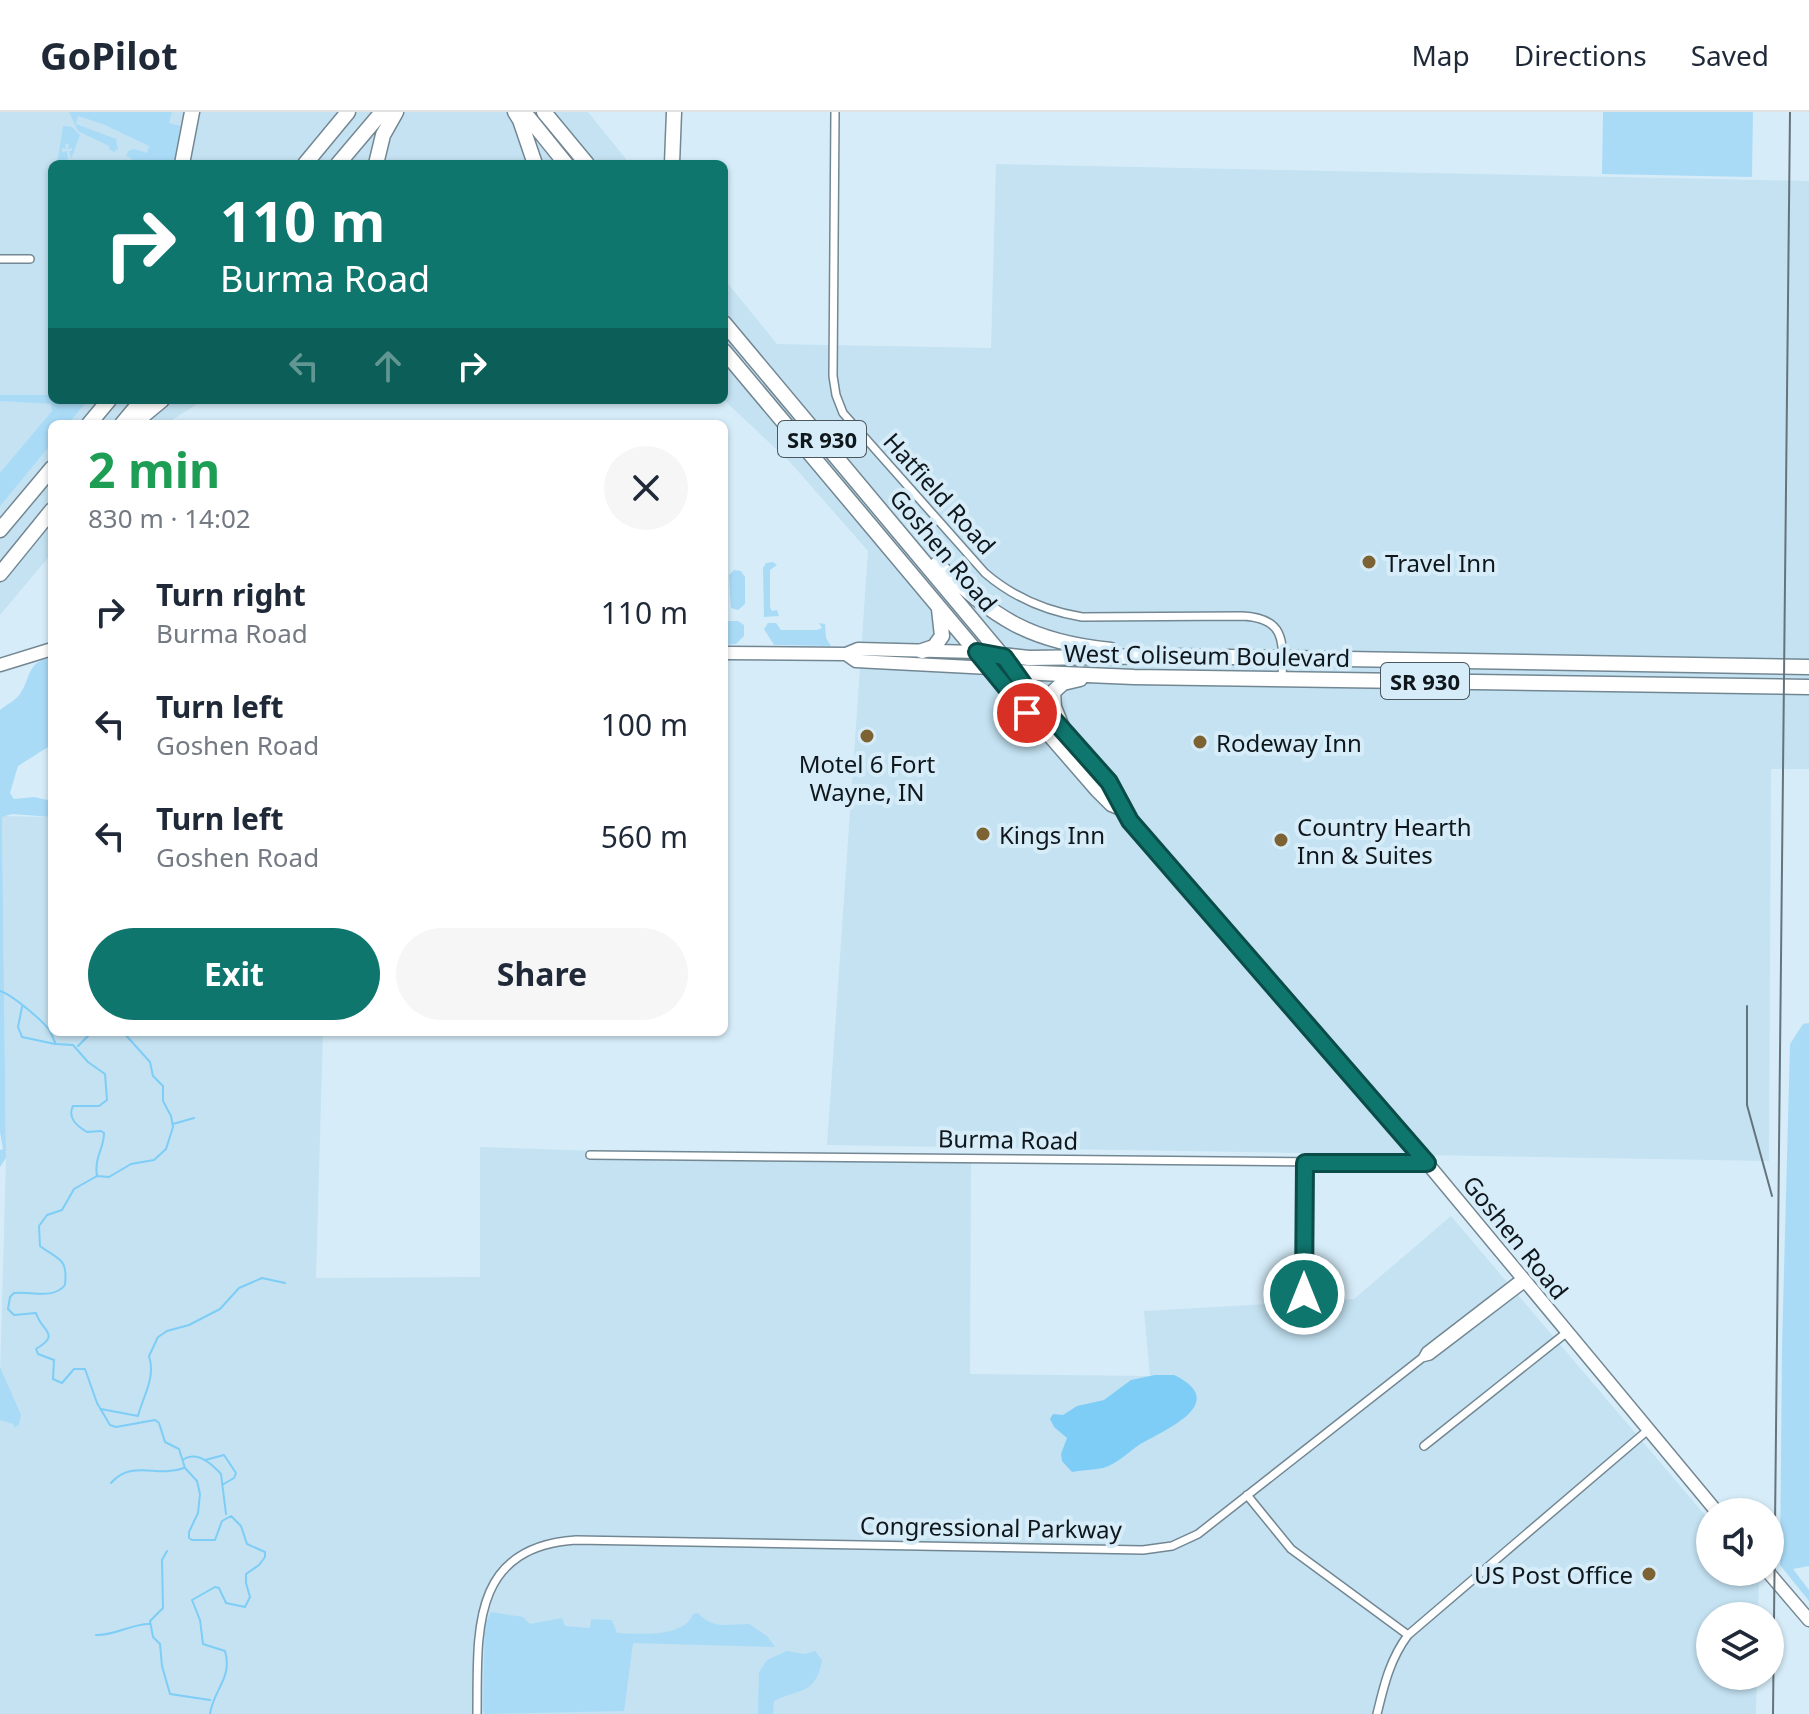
<!DOCTYPE html>
<html lang="en">
<head>
<meta charset="utf-8">
<style>
  :root { --surface:#fff; --page:#f6f6f7; --text:#1f2937; --muted:#747a83; --line:#e0e1e3; --accent:#0f766e }
  body { margin:0; font-family:"Noto Sans",sans-serif; background:var(--page); color:var(--text); height:100vh; display:flex; flex-direction:column; font-size:30px; white-space:nowrap }
  * { box-sizing:border-box; margin:0 }
  p { font-size:26px; color:var(--muted) }
  .icon { flex:none; width:44px; height:44px; fill:none; stroke:currentColor; stroke-width:2; stroke-linecap:round; stroke-linejoin:round }
  .map { position:relative; flex:1; overflow:hidden }
  .side { position:absolute; left:48px; top:308px; width:680px; height:616px; display:flex; flex-direction:column; background:var(--surface); border-radius:12px; box-shadow:0 2px 6px #0004 }
  .side>* { flex:none }
  .guide { position:absolute; left:48px; top:48px; width:680px; height:244px; border-radius:12px; box-shadow:0 2px 6px #0004; background:#0f766e; color:#fff; overflow:hidden }
  .fabs { position:absolute; left:1696px; top:1386px; display:grid; gap:16px }
  .fabs a { display:grid; place-items:center; width:88px; height:88px; border-radius:50%; background:var(--surface); box-shadow:0 2px 6px #0004; font-size:40px }
  .pin { position:absolute; display:grid; place-items:center; width:68px; height:68px; color:#fff; margin:-34px; border:4px solid #fff; border-radius:50%; box-shadow:0 2px 8px #0007 }
  .me { position:absolute; width:88px; margin:-44px; rotate:0deg; stroke-linejoin:round; filter:drop-shadow(0 0 6px #0008) }
  .turn { display:flex; align-items:center; gap:28px; height:168px; padding:0 40px; font-size:36px }
  .turn .icon { width:104px; height:104px; stroke-width:2.5 }
  .turn b { display:block; font-size:56px; line-height:68px }
  .lanes { display:flex; align-items:center; height:76px; padding:0 40px; background:#0003; justify-content:center; gap:40px; direction:ltr }
  .lanes .off { opacity:.35 }
  .round { display:grid; place-items:center; flex:none; width:84px; height:84px; border-radius:42px; background:var(--page) }
  .overview { display:flex; align-items:center; justify-content:space-between; height:136px; padding:0 40px }
  h1 { font-size:48px; font-weight:700; line-height:60px; color:#1e9e55 }
  .button { display:flex; gap:16px; margin-top:auto; padding:16px 40px }
  .button a { flex:1; height:92px; border-radius:48px; background:var(--accent); color:#fff; font-size:32px; font-weight:700; line-height:92px; text-align:center }
  .button a+a { background:var(--page); color:var(--text) }
  ul { padding:0; list-style:none }
  li { display:flex; align-items:center; gap:24px; height:112px; padding:0 40px }
  li div { flex:1 }
  li b { display:block; font-size:30px }
  li em { font-style:normal }
  header { display:flex; align-items:center; gap:48px; box-sizing:border-box; height:112px; padding:0 40px; background:var(--surface); border-bottom:2px solid var(--line) }
  header strong { font-size:38px }
  nav { display:flex; gap:44px; margin-inline-start:auto; font-size:28px }
  .map>svg:first-child { display:block }
</style>
</head>
<body>
<header>
<strong>GoPilot</strong>
<nav><a>Map</a><a>Directions</a><a>Saved</a></nav>
</header>
<div class="map">
<svg width="1809" height="1602" viewBox="0 0 1809 1602">
  <rect width="100%" height="100%" fill="#d6edf9"/>
  <!-- built -->
  <path fill="#c4e2f2" d="M0,0H588L630,52H52V288H203L166,312H52V441L0,503Z
    M996,52L1809,69V657H1771L1769,1049L827,1033L868,439L790,350L724,288V167L777,232L991,236Z
    M2,704L52,705V920H323L316,1166L480,1165V1035L971,1051L970,1262L1150,1264L1144,1199L1354,1187L1451,1104L1710,1409V1460H1753L1759,1467L1758,1504H1710V1564H1757L1756,1602H0V1264L6,1046Z"/>
  <!-- green -->
  <path fill="#a9dbf7" d="M69,0H172L169,11L181,14L175,52H130L132,47L126,44L128,39L134,37L147,41L149,34L103,12L78,4L76,12L116,27L118,37L114,40L110,38L109,34L78,19Z
    M1603,0H1753L1752,65L1602,62Z
    M63,14L72,15L80,23L71,47L69,39H72V36L68,37L69,32H65L66,37L62,36V40L67,39L68,47L62,52H57Z
    M52,174V288H88L68,312H52V331L0,394V361L52,299L51,292L0,289V283H50Z
    M773,450L777,453L770,458V495L772,499L777,498L779,504L764,505L763,456L766,451Z
    M734,458L741,459L745,465V492L738,498L731,496L729,463Z
    M726,509H738L744,513V524L736,532L724,533V512Z
    M768,511H776L781,518H817L822,516L819,511L825,512L826,526L831,534L774,533L764,517Z
    M52,546L48,602L50,629L48,635L18,654L10,681L14,687L34,685L52,689V705L12,702L2,705L6,1046L0,1055V1038L3,1037L0,1020V598C6,593 16,588 20,582C31,566 27,548 52,546Z
    M1809,911V1454L1793,1457L1809,1478V1489L1780,1453L1782,1235L1790,932L1803,912Z
    M0,1255L21,1303L19,1312L15,1316L13,1312L0,1308Z
    M491,1500L523,1505L530,1512L562,1506L565,1514L590,1516L591,1507L612,1508L617,1521C639,1522 684,1526 693,1502L698,1501C713,1518 728,1512 749,1512L767,1524L775,1535L633,1531L624,1599L485,1602L483,1598L485,1513Z
    M787,1539L805,1542L815,1539L822,1548C816,1583 800,1576 774,1589L773,1602H758L759,1560L767,1548Z"/>
  <!-- water -->
  <path fill="#7dcdf6" d="M1174,1263C1232,1291 1164,1318 1139,1333C1127,1341 1117,1352 1103,1356C1093,1358 1082,1358 1072,1360L1062,1349L1061,1342L1067,1326L1054,1315L1050,1307L1053,1302L1063,1303L1077,1294L1104,1288L1131,1268L1155,1263Z"/>
  <g fill="none" stroke-linecap="round" stroke-linejoin="round">
    <!-- stream -->
    <path stroke="#7dcdf6" stroke-width="2" d="M0,879C11,882 39,906 47,915C52,920 52,926 56,932L73,933L88,950L105,962L107,988L99,994H73C67,1006 77,1014 87,1020L101,1019L104,1021C104,1037 94,1045 97,1064L74,1077L62,1098L47,1103L39,1114L40,1134C58,1148 68,1145 65,1173C53,1188 31,1179 14,1181L10,1185L8,1197L14,1203L36,1201C41,1219 62,1222 36,1237L38,1242L54,1248L53,1267L62,1271L74,1257H85L97,1291L110,1313L116,1315L155,1308L159,1311L165,1330L179,1337L185,1356L197,1369L200,1382L198,1401L189,1420V1426L192,1428H215L222,1409L231,1404L241,1414L247,1432L265,1440V1445L259,1453L246,1462V1471L250,1485L245,1495L226,1491L219,1476L215,1475L192,1488L200,1508L203,1532L225,1539C233,1566 213,1578 210,1602
      M22,895L18,915L22,925L55,932
      M78,934L90,922L99,920
      M173,1012L194,1006
      M97,1064L109,1065L131,1052L154,1048L166,1037L173,1015L171,1004L163,989V974L153,964L150,950L123,920
      M101,1297L138,1304
      M138,1304C143,1284 156,1266 149,1244L158,1225L167,1219L189,1213L220,1197L239,1176L262,1166L285,1171
      M184,1347C197,1339 212,1352 221,1362L226,1402
      M205,1348L224,1343L236,1361L234,1366L222,1373
      M111,1371C132,1347 158,1366 184,1356
      M167,1439L162,1448L163,1496L150,1509L153,1525L160,1532L162,1554L170,1582L210,1588
      M96,1523C114,1524 131,1512 149,1512"/>
    <defs>
      <path id="street" d="M835,0L833,264L836,283L843,301L985,461C1013,485 1045,499 1082,505L1242,504C1287,506 1283,531 1282,568
        M0,147H30
        M590,1043L1427,1051
        M1304,1182L1305,1051
        M1422,1246L1426,1239L1522,1165
        M1424,1334L1566,1221
        M1247,1383L1291,1437L1408,1523
        M477,1602C478,1522 469,1435 576,1428L1143,1438L1172,1434L1198,1422L1422,1246L1430,1244L1527,1170
        M1377,1602C1384,1573 1390,1547 1408,1523L1648,1318"/>
      <path id="primary" d="M724,541L846,542L858,537L977,540
        M846,542L856,549L990,556L1097,679L1111,693L1123,698
        M0,553L52,537
        M1015,560L1109,670L1130,709L1427,1051L1717,1400
        M1768,1460L1809,1508"/>
      <path id="highway" d="M515,0L520,8L535,52
        M524,0L566,52
        M544,0L587,52
        M182,52L192,0
        M305,52L348,0
        M338,52L382,0
        M376,52L383,23L396,0
        M672,52L674,0
        M724,211L1005,547
        M724,239L990,556L1015,560L1134,565L1809,575
        M89,312L109,288
        M122,312L142,288
        M133,312L162,288
        M0,418L52,356
        M937,452C995,506 1029,530 1111,538
        M0,462L52,398
        M922,539L934,535L942,524L939,497
        M977,540L1029,546L1171,544L1809,555
        M1062,615L1054,595L1053,580L1063,571L1080,567"/>
    </defs>
    <!-- street casing -->
    <use href="#street" stroke="#738793" stroke-width="10"/>
    <!-- primary casing -->
    <use href="#primary" stroke="#738793" stroke-width="15"/>
    <!-- highway casing -->
    <use href="#highway" stroke="#738793" stroke-width="17"/>
    <!-- street -->
    <use href="#street" stroke="#fff" stroke-width="7"/>
    <!-- primary -->
    <use href="#primary" stroke="#fff" stroke-width="12"/>
    <!-- highway -->
    <use href="#highway" stroke="#fff" stroke-width="14"/>
    <!-- rail -->
    <path stroke="#65737b" stroke-width="2" d="M1747,894V993L1772,1084
      M1773,1602L1790,0"/>
  </g>
  <g fill="none" stroke-linecap="round" stroke-linejoin="round">
    <defs>
      <path id="route" d="M1027,601L977,540L1004,545L1029,580L1109,670L1130,709L1427,1051H1305L1304,1182"/>
    </defs>
    <!-- route casing -->
    <use href="#route" stroke="#0a4d48" stroke-width="20"/>
    <!-- route -->
    <use href="#route" stroke="#0f766e" stroke-width="14"/>
  </g>
  <!-- markers -->
  <g fill="#7d6234" stroke="#d6edf9" stroke-width="3">
    <circle cx="1369" cy="450" r="8"/>
    <circle cx="867" cy="624" r="8"/>
    <circle cx="1200" cy="630" r="8"/>
    <circle cx="983" cy="722" r="8"/>
    <circle cx="1281" cy="728" r="8"/>
    <circle cx="1649" cy="1462" r="8"/>
  </g>
  <g text-anchor="middle" dominant-baseline="central" stroke-width="8" stroke-linejoin="round" paint-order="stroke">
    <!-- shield labels -->
    <g fill="#d6edf9" stroke="#4b575e" stroke-width="2">
      <rect x="778" y="309" width="88" height="36" rx="6"/>
      <rect x="1381" y="551" width="88" height="36" rx="6"/>
    </g>
    <g font-size="22" font-weight="bold" fill="#0f171c">
      <text x="822" y="327">SR 930</text>
      <text x="1425" y="569">SR 930</text>
    </g>
    <!-- street labels -->
    <g font-size="24" fill="#0f171c" stroke="#d6edf9">
      <text transform="translate(940 381) rotate(48)">Hatfield Road</text>
      <text transform="translate(944 438) rotate(50)">Goshen Road</text>
      <text transform="translate(1207 543) rotate(1)">West Coliseum Boulevard</text>
      <text transform="translate(1008 1027) rotate(1)">Burma Road</text>
      <text transform="translate(1516 1125) rotate(51)">Goshen Road</text>
      <text transform="translate(991 1415) rotate(1)">Congressional Parkway</text>
    </g>
    <!-- poi labels -->
    <g font-size="24" fill="#0f171c" stroke="#d6edf9" text-anchor="start">
      <text x="1385" y="450">Travel Inn</text>
      <text x="1216" y="630">Rodeway Inn</text>
      <text x="867" y="651" text-anchor="middle">Motel 6 Fort<tspan x="867" dy="28">Wayne, IN</tspan></text>
      <text x="1297" y="714">Country Hearth<tspan x="1297" dy="28">Inn &amp; Suites</tspan></text>
      <text x="999" y="722">Kings Inn</text>
      <text x="1633" y="1462" text-anchor="end">US Post Office</text>
    </g>
  </g>
</svg>
<div class="fabs">
<a><svg class="icon" aria-label="sound" viewBox="0 0 24 24"><path d="M4 9h4l5-4v14l-5-4H4zM17 9q2 3 0 6"/></svg></a>
<a><svg class="icon" aria-label="layers" viewBox="0 0 24 24"><path d="M12 4l9 5-9 5-9-5zM3 14l9 5 9-5"/></svg></a>
</div>
<div class="pin" style="left:1027px;top:601px;background:#d93025"><svg class="icon" aria-label="arrive" viewBox="0 0 24 24"><path d="M6 21V4h12l-3 4 3 4H6"/></svg></div>
<svg class="me" style="left:1304px;top:1182px" viewBox="-20 -20 40 40"><circle r="17" fill="#0f766e" stroke="#fff" stroke-width="3"/><path d="M0-11L8 9 0 5-8 9z" fill="#fff"/></svg>
<div class="guide">
<div class="turn"><svg class="icon" aria-label="right" viewBox="0 0 24 24"><path d="M7 20v-9h11M14 6l5 5-5 5"/></svg><div><b>110 m</b>Burma Road</div></div>
<div class="lanes"><svg class="icon off" aria-label="left" viewBox="0 0 24 24"><path d="M17 20v-9H6M10 6l-5 5 5 5"/></svg><svg class="icon off" aria-label="ahead" viewBox="0 0 24 24"><path d="M12 20V5M6 11l6-6 6 6"/></svg><svg class="icon" aria-label="right" viewBox="0 0 24 24"><path d="M7 20v-9h11M14 6l5 5-5 5"/></svg></div>
</div>
<section class="side">
<div class="overview"><div><h1>2 min</h1><p>830 m · 14:02</p></div><a class="round"><svg class="icon" aria-label="close" viewBox="0 0 24 24"><path d="M6 6l12 12M18 6L6 18"/></svg></a></div>
<ul>
<li><svg class="icon" aria-label="right" viewBox="0 0 24 24"><path d="M7 20v-9h11M14 6l5 5-5 5"/></svg><div><b>Turn right</b><p>Burma Road</p></div><em>110 m</em></li>
<li><svg class="icon" aria-label="left" viewBox="0 0 24 24"><path d="M17 20v-9H6M10 6l-5 5 5 5"/></svg><div><b>Turn left</b><p>Goshen Road</p></div><em>100 m</em></li>
<li><svg class="icon" aria-label="left" viewBox="0 0 24 24"><path d="M17 20v-9H6M10 6l-5 5 5 5"/></svg><div><b>Turn left</b><p>Goshen Road</p></div><em>560 m</em></li>
</ul>
<div class="button"><a>Exit</a><a>Share</a></div>
</section>
</div>
</body>
</html>
